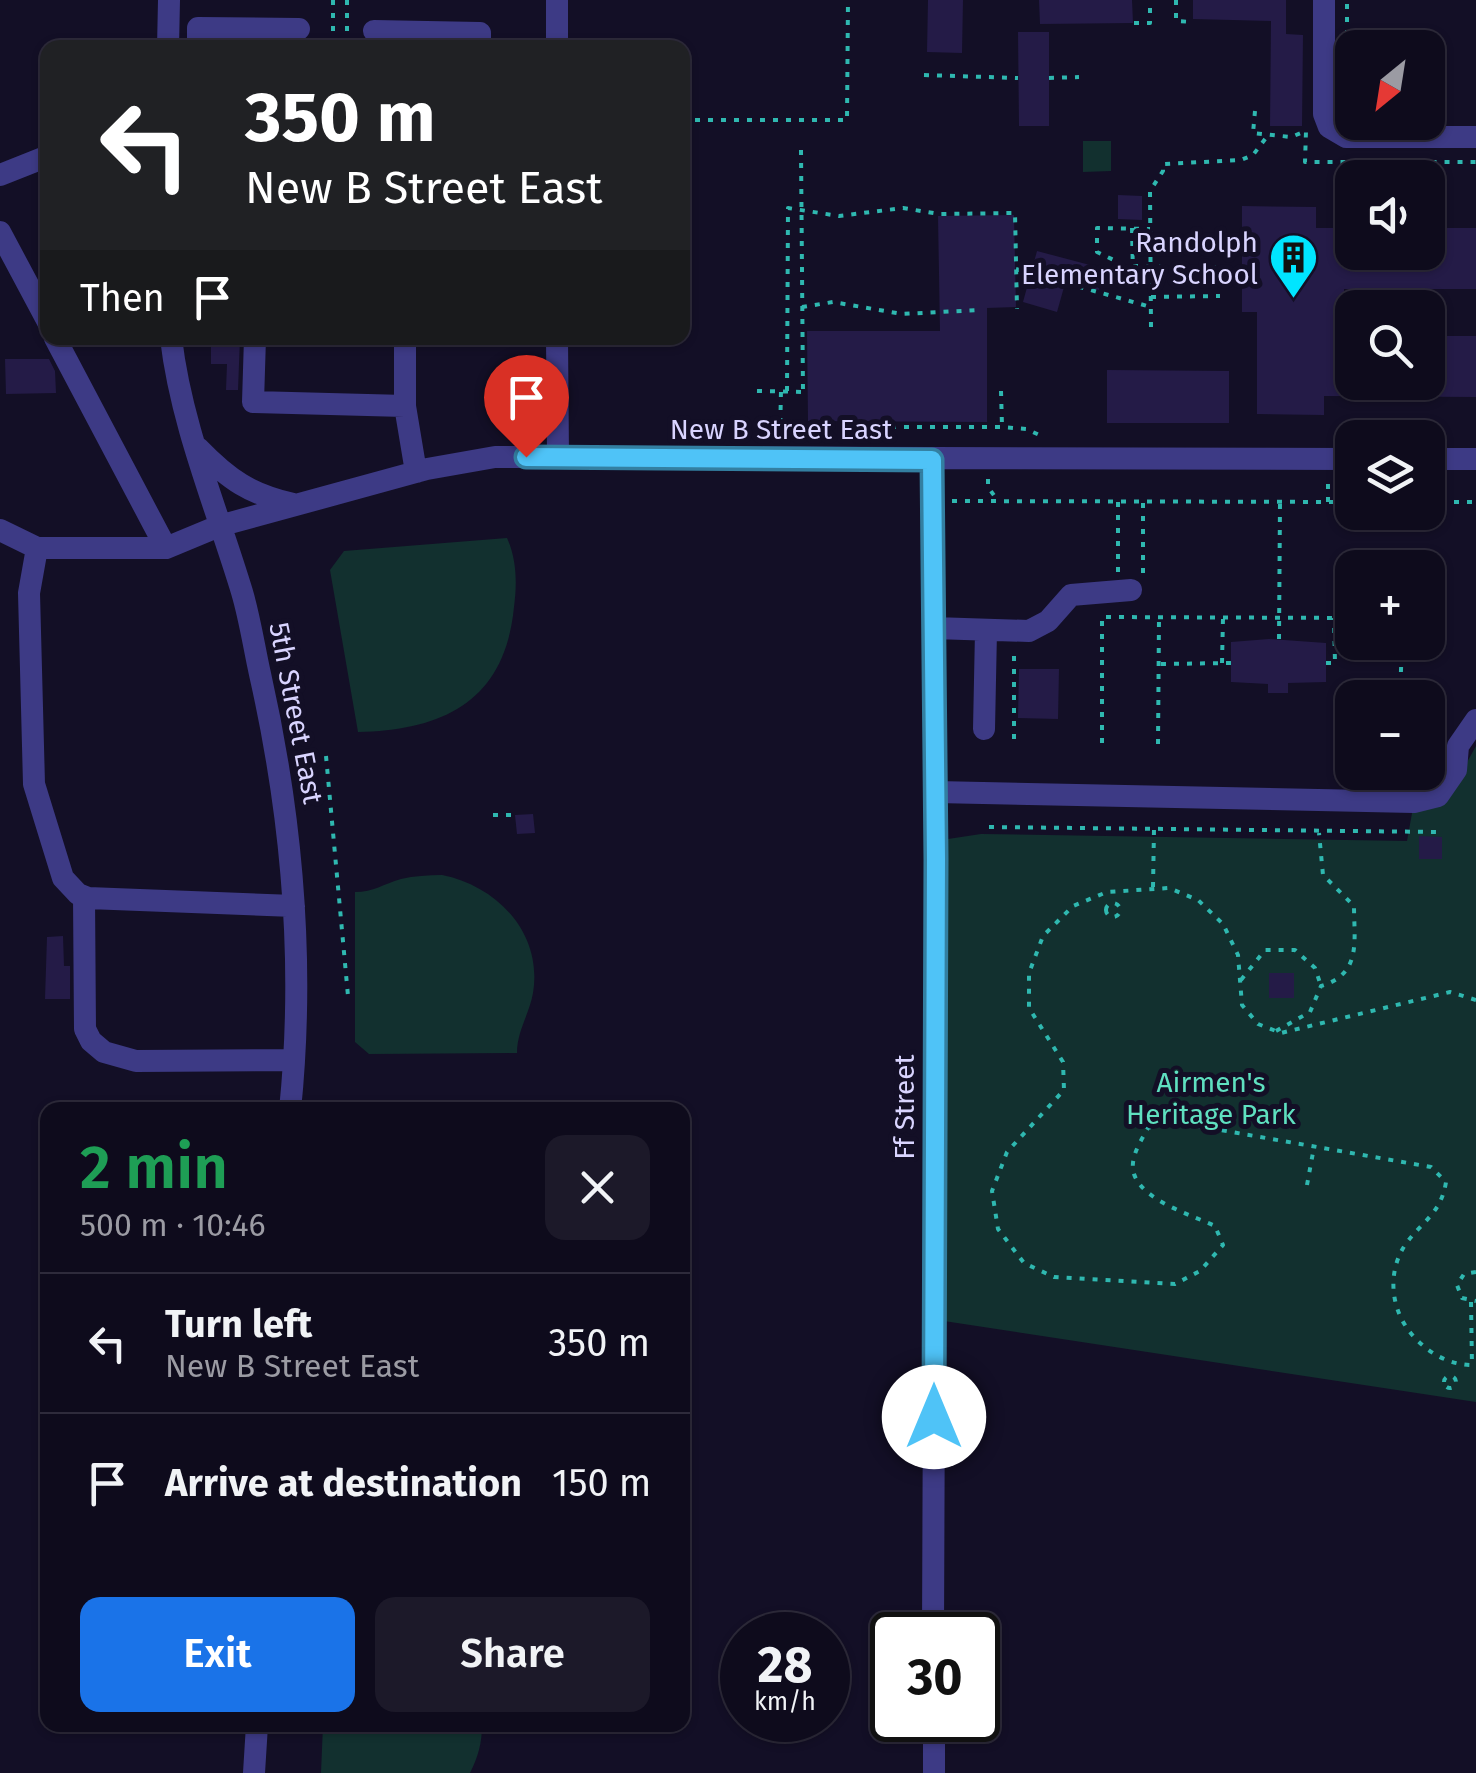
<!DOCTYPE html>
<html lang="en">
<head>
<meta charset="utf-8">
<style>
  :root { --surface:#0e0b1c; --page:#1c1929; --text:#f1f3f6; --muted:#9b9ba3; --line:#2e2b3b; --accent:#1a73e8 }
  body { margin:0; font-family:"Fira Sans",sans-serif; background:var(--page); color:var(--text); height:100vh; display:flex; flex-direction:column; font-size:38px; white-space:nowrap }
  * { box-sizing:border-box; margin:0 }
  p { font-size:32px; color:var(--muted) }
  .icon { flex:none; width:55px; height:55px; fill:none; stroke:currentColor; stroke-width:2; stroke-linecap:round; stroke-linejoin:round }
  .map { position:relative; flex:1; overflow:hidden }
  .panel { position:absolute; left:40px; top:1102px; width:650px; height:630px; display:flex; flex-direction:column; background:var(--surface); border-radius:20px; box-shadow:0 2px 8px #0004,0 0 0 2px var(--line) }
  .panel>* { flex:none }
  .hud { position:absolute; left:40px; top:40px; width:650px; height:305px; border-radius:20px; box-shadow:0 2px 8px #0004,0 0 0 2px var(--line); background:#202124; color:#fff; overflow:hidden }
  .needle { width:65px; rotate:210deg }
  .buttons { position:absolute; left:1335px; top:30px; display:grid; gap:20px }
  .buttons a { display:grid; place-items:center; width:110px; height:110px; border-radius:20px; background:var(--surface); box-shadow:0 2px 8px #0004,0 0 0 2px var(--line); font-size:50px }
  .speed { position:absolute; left:720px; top:1612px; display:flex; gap:20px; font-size:50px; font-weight:700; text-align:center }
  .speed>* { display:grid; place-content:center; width:130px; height:130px; border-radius:50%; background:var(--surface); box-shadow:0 2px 8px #0004,0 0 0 2px var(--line); line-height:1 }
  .speed small { font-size:25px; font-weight:400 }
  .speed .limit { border:5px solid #111; border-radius:15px; background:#fff; color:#111 }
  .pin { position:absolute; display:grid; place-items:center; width:85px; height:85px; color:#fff; margin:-102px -42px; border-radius:50% 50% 50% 0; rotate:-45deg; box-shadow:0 0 10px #0007 }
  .pin .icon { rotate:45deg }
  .me { position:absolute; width:110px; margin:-55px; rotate:0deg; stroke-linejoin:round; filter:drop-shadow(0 0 8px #0008) }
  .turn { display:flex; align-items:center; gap:35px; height:210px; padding:0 40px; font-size:45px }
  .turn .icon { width:130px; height:130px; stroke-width:2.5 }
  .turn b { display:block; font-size:70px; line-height:85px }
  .then { display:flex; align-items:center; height:95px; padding:0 40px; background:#0003; gap:20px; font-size:38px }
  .round { display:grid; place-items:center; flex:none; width:105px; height:105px; border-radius:20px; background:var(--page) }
  .summary { display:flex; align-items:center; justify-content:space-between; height:170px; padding:0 40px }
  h1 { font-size:60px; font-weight:600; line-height:75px; color:#1e9e55 }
  .action { display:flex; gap:20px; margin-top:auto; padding:20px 40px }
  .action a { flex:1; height:115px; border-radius:20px; background:var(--accent); color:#fff; font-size:40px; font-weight:600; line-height:115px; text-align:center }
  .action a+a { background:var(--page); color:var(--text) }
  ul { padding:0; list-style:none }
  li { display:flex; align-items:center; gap:30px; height:140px; padding:0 40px; border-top:2px solid var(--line) }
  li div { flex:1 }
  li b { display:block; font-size:38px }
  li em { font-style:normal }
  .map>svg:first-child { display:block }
</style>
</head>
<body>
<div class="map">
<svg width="1476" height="1773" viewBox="0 0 1476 1773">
  <rect width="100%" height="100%" fill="#130f26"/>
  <!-- green -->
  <path fill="#12302f" d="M1083,141H1111V171L1083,172Z
    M507,538C517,560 517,584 514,607C505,700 445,730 358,732L330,570L344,551Z
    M1476,746V1402L944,1321L948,839L981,834L1407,841L1414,802L1466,764Z
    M442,875C497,886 543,933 533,993C529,1015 517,1031 517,1053L369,1054L355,1042V892C374,892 383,884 401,879C414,876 428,875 442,875Z
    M363,1103L538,1105V1110H356Z
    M323,1725H482C482,1743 478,1757 470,1773H321Z"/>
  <!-- building -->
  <path fill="#241b47" d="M928,0H963L962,53L927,52Z
    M1039,0H1132L1133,23L1040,24Z
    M1193,0H1286V34L1303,35L1302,126H1270L1271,21L1193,19Z
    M1018,32H1049V126H1019Z
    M1118,195L1142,196V220L1118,219Z
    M1242,206L1316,207V228H1352V252H1428V228H1476V289H1344L1345,336H1352V382H1428V336H1476V397L1324,396V415L1257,414V312H1242Z
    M1014,215L1016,307L987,308V422L808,421L807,331H940L938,216Z
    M1037,251L1105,269L1099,290L1066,280L1057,312L1023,302Z
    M211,338H240L238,390H226L227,364H211Z
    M5,359H49L55,371L56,393L6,394Z
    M1107,370L1229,371V423H1107Z
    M1269,639L1326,643V682L1288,683V693H1268V684L1231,682V642Z
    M1019,669H1059L1058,719L1018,718Z
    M533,814L535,833L517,834L515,815Z
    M1419,836L1442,837V859H1419Z
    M63,936L64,966H70V999H45L47,937Z
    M1269,973H1294V998H1269Z"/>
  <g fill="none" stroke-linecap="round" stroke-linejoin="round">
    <!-- path -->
    <path stroke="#2fb8b0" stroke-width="4" stroke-dasharray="5 8" stroke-linecap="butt" d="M333,0V48
      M347,0V48
      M1176,0V21L1192,22
      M1134,23H1150V0
      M924,75L1018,78
      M1049,78L1079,77
      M1255,111L1253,133L1291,137L1306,131L1305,162H1476
      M1347,113V0
      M682,120H847L848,0
      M801,150L803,392
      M1348,193V162
      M1132,228L1133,276L1131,281L1121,283L1118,262L1097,252V228L1150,229
      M1133,266L1223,268
      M1016,269L1151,307
      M1151,297L1220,296
      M802,307L833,302L902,314L979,310
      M1151,327L1150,191L1163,171V164L1241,160L1253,155L1269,134
      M757,391L807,392
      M787,391L788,208L839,216L903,208L939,214L1015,213L1017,309
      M1001,391L1002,426
      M826,427H1002L1026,429L1044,437
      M780,436L781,391
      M988,479V487L998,501
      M952,501L1352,502
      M1118,502V573
      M1328,502V477
      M1428,502H1476
      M1143,573V503
      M1428,580L1453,581
      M1279,639L1280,503
      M1222,663L1223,618
      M1326,663H1335L1334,618
      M1161,664L1231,663
      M1400,698L1402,642
      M1014,739V649
      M1102,743V617L1352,618
      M1158,744L1159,619
      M326,756L348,996
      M493,815H519
      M989,827L1440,832
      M1153,887L1154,829
      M1106 910a7 7 0 1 1 14 0a7 7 0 1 1-14 0Z
      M1241,980L1265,950H1295L1315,968L1321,986
      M1476,1000L1450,992L1281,1033L1258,1024L1242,1005L1238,955L1223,924L1198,900L1169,888L1107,892L1073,906L1043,936L1029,973V1008L1063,1062L1064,1090L1007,1152L992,1191L998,1229L1024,1263L1054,1277L1175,1284L1200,1271L1223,1245L1215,1226C1192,1215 1143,1201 1134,1174C1129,1158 1141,1141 1148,1128L1169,1121L1431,1167L1446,1182C1441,1214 1422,1221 1405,1245C1386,1274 1391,1313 1415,1338C1431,1355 1452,1366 1476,1365
      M1276,1031L1310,1012L1321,986C1362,974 1354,941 1354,906L1323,875L1319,833
      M1307,1185L1314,1147
      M1476,1272L1464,1274L1457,1285L1462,1298L1476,1301
      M1471,1302L1472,1366
      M1444 1382a6 6 0 1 1 12 0a6 6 0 1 1-12 0Z"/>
    <!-- minor -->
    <path stroke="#3d3a85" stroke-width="22" d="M557,0V48
      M1324,0V114L1329,127L1346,137H1476
      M374,31L480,33V48
      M168,48L169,0
      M198,48V28L299,29
      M0,175L48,156
      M0,232L48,322
      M55,338L166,548
      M171,338C181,425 217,509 242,592C250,619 254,647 260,674C292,816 305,964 290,1110
      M255,338L253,402L405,406V338
      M557,338L558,457
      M405,406L416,472
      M198,448C229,480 250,494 293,504
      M1428,459H1476
      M932,460L936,859L933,1635
      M0,530L37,548H166L219,526L427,469L495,457L1352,459
      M37,548L29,593L34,784L63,878L78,894L88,898L294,906
      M934,628L1029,631L1048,621L1071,595L1131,590
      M984,729L986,631
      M936,792L1414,802L1438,796L1456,770L1458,746L1476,720
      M84,897L85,1029L91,1041L104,1052L136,1061L294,1060
      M934,1720V1773
      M254,1773L257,1725"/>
  </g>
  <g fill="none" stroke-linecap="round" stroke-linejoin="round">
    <defs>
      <path id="route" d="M526,457L932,460L936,859L934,1417"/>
    </defs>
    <!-- route casing -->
    <use href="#route" stroke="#337fa1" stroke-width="25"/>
    <!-- route -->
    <use href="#route" stroke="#4fc3f7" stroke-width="18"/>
  </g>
  <!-- icons -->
  <defs>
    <symbol id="building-pin" viewBox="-11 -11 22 30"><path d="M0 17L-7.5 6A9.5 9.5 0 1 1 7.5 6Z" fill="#00e5ff" stroke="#130f26"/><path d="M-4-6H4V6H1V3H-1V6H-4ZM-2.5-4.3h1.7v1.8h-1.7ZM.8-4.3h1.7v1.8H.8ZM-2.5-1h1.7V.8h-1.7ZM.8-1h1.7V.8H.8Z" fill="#111"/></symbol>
  </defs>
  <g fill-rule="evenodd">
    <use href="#building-pin" x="1266" y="230" width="55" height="75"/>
  </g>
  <g text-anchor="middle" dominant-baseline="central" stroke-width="10" stroke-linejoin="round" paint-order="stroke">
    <!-- poi labels -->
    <g font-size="28" fill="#d9d4ff" stroke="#130f26" text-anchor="end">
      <text x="1258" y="242">Randolph<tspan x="1258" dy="32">Elementary School</tspan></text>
    </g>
    <!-- street labels -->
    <g font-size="28" fill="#d9d4ff" stroke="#130f26">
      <text x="781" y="429">New B Street East</text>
      <text transform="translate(296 713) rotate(79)">5th Street East</text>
      <text transform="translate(904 1107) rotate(-90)">Ff Street</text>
    </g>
    <!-- park labels -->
    <g font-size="28" fill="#5fe0c0" stroke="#130f26">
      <text x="1211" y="1082">Airmen's<tspan x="1211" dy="32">Heritage Park</tspan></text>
    </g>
  </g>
</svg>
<div class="buttons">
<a><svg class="needle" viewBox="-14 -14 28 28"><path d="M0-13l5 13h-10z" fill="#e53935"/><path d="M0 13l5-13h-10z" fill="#9b9ba3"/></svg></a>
<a><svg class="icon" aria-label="sound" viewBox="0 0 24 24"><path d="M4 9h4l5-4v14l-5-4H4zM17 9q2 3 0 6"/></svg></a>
<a><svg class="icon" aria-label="search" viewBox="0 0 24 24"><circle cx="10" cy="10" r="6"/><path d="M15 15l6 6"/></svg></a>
<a><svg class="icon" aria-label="layers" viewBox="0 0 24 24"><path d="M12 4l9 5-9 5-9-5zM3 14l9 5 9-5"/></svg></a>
<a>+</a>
<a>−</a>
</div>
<div class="speed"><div>28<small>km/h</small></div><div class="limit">30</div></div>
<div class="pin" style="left:526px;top:457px;background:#d93025"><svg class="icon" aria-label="arrive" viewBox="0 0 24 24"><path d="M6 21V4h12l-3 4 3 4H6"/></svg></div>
<svg class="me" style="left:934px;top:1417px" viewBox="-20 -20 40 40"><circle r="19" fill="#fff"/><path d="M0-13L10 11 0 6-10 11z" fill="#4fc3f7"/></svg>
<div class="hud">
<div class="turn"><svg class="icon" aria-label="left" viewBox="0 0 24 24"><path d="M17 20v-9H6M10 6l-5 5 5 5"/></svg><div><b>350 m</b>New B Street East</div></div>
<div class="then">Then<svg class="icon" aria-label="arrive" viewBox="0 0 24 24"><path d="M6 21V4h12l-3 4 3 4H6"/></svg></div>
</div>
<section class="panel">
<div class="summary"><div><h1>2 min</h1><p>500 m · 10:46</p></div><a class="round"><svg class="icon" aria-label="close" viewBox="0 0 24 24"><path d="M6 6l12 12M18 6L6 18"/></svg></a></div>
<ul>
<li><svg class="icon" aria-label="left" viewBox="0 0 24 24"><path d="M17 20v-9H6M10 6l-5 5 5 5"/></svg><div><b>Turn left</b><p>New B Street East</p></div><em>350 m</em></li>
<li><svg class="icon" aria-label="arrive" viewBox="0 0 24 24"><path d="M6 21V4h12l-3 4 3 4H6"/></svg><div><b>Arrive at destination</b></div><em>150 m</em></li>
</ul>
<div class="action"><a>Exit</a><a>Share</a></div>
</section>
</div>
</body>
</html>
